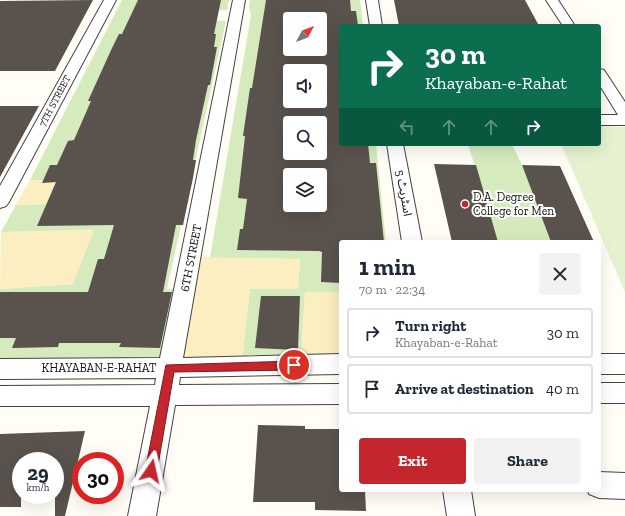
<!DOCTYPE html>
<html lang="en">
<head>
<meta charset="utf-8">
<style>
  :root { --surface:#fff; --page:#f2f2f3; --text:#1f2937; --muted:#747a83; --line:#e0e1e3; --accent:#c4262e }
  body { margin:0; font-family:"Zilla Slab","Noto Sans Arabic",serif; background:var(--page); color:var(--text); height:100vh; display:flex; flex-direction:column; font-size:15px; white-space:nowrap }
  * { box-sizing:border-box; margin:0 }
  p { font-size:13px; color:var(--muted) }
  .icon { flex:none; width:22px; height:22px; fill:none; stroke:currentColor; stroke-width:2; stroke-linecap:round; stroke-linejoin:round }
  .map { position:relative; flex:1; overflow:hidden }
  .details { position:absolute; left:339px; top:240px; width:262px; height:252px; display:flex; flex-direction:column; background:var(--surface); border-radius:4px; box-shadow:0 4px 16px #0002 }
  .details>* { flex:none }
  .hud { position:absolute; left:339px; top:24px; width:262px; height:122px; border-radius:4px; box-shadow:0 4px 16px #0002; background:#0b6e4f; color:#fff; overflow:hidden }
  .needle { width:26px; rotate:49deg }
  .controls { position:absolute; left:283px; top:12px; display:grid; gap:8px }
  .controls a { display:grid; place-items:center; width:44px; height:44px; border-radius:4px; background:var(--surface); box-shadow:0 4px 16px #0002; font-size:20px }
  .speed { position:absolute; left:12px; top:452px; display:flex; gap:8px; font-size:20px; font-weight:700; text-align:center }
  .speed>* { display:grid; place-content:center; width:52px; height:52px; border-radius:50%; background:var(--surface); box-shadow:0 4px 16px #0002; line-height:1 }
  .speed small { font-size:10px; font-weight:400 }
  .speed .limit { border:6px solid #d22; background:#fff; color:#111 }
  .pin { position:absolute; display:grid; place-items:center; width:34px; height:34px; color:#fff; margin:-17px; border:2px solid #fff; border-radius:50%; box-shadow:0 1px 4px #0007 }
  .me { position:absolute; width:44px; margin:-22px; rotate:11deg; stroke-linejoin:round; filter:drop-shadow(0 0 3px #0008) }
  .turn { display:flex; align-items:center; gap:14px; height:84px; padding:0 20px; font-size:18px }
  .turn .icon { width:52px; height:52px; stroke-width:2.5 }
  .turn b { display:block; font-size:28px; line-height:34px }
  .lanes { display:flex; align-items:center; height:38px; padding:0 20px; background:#0003; justify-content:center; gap:20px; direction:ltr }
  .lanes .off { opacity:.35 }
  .round { display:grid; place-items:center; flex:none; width:42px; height:42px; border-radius:4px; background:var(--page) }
  .head { display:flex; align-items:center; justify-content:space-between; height:68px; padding:0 20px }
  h1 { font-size:24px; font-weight:800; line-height:30px }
  .button { display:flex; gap:8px; margin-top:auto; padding:8px 20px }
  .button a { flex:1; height:46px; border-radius:4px; background:var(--accent); color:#fff; font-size:16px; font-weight:800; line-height:46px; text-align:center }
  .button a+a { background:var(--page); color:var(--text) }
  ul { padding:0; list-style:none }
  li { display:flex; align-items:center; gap:12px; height:50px; margin:0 8px 6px; padding:0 12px; border:2px solid var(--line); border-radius:4px }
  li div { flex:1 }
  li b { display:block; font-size:15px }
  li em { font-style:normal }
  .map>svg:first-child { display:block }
</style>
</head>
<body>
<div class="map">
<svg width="625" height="516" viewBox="0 0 625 516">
  <rect width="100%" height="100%" fill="#fffdf5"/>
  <!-- green -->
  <path fill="#d5ebbd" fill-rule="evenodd" d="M122,0H229L227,10L175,11L174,20L226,21L167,289L181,290L163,361L0,362V289L73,284L93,230L1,232L16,205L103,202L110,184L30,180Z
    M250,0H360L363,26H341V144H376L386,242H341V292H305L301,357L242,360L250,289H298L300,259L210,258L251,15L249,6ZM290,19H320V49H290ZM290,71H320V101H290ZM290,123H320V153H290ZM290,175H320V205H290Z
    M468,144H512L522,165L551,242H498Z"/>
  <!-- sand -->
  <path fill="#fbeec1" d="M30,180L111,184L103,202L16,205Z
    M94,230L73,284L0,289L1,232Z
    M201,257L300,259L298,289H250L242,360L182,361Z
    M305,292H341V357H301Z"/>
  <!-- pitch -->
  <path fill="#e6f2cf" d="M599,126L625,127V292L561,144H599Z"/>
  <!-- building -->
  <path fill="#5a524d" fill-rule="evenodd" d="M93,0L55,71H0V1Z
    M138,0H221L214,34H216L214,47H217L210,85H208L196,140L193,160H196L193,178L183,225H176L163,292H172L160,348L119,347L121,343H59L58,347L12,348L16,338H0V292H88L98,259H104L114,225L37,226L56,182L42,183L50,165H57L68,141L74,140L91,101H88L112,48L119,34H122Z
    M266,0H350L351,11H356L358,26H341V144H368L370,163H376L384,242H341V283L321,282L322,252L319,251L237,250L240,229H243L247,199L238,198L245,136H243L250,88H252ZM290,19H320V49H290ZM290,71H320V101H290ZM290,123H320V153H290ZM290,175H320V205H290Z
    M394,0H525L538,24L399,26Z
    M0,106H39L0,177Z
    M434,164L476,165L498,242H452Z
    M522,165L560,166L594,242H551Z
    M261,296H300L298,350L255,348Z
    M258,425L305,426V429H341V490H365L366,511L315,510V502H253Z
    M85,431L65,516H55V461H21V507H0V434Z"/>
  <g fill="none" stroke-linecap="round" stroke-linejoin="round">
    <defs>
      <path id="minor" d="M104,0H116L9,202L6,206L0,208V186Z
        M233,0H245L183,358L341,354V374L180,377L179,385L341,384V404L175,405L156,516H128L150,406H0V386L155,385L156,378L0,379V359L160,358Z
        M366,0H378L382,26H370Z
        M546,0H558L575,26H563Z
        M599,69L604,70L625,102V125H599V115H618L599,84Z
        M387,144H403L422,242H402Z
        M599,354H625V374H599Z
        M599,383H625V403H599Z
        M599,472L625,473V499L599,498L589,494L588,490H599Z
        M443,490H471L475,516H447Z"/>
    </defs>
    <!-- minor casing -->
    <use href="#minor" stroke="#444" stroke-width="2"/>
    <!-- minor -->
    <use href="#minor" fill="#fff" fill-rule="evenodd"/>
  </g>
  <!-- route -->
  <path fill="#c4262e" stroke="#7f191e" d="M294,361L298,362L300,365L298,368L294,370L174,372L157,471L155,475L151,477L147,475L145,471L166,365Z"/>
  <!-- markers -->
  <circle fill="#c4262e" stroke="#fff" stroke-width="1.5" cx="465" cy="204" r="4"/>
  <g text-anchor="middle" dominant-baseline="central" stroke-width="4" stroke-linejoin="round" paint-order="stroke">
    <!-- far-street labels -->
    <g font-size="10" fill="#111" stroke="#fff">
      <text transform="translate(55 101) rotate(-62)">7TH STREET</text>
    </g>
    <!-- street labels -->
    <g font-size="12" fill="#111" stroke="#fff">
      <text transform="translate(404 193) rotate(80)">اسٹریٹ 5</text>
      <text transform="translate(191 258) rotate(-79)">6TH STREET</text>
      <text x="99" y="368">KHAYABAN-E-RAHAT</text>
    </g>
    <!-- poi labels -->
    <g font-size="12" fill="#111" stroke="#fff" text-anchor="start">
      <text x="473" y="197">D.A. Degree<tspan x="473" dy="14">College for Men</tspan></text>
    </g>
  </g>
</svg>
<div class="controls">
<a><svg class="needle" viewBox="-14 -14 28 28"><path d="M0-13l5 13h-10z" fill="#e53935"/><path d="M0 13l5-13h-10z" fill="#747a83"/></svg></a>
<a><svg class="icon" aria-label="sound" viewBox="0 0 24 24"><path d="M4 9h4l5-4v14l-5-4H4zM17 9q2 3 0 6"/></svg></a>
<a><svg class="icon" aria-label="search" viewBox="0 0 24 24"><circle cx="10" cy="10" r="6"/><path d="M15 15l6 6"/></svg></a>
<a><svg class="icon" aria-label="layers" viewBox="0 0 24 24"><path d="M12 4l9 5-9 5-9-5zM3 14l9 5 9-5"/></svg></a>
</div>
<div class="speed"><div>29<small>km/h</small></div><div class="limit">30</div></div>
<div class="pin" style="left:294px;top:365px;background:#d93025"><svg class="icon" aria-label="arrive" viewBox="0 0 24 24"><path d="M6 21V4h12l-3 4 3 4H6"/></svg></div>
<svg class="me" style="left:151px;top:471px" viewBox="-20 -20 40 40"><path d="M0-17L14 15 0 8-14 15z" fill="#c4262e" stroke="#fff" stroke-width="4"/></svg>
<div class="hud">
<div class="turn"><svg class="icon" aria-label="right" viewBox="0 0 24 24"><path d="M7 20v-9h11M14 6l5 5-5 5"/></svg><div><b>30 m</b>Khayaban-e-Rahat</div></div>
<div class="lanes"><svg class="icon off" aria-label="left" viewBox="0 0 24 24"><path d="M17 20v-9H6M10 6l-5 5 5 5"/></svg><svg class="icon off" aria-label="ahead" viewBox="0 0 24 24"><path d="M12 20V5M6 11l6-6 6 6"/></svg><svg class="icon off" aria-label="ahead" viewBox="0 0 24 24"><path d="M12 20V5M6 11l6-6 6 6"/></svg><svg class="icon" aria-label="right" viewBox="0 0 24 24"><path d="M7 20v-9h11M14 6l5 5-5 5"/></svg></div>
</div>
<section class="details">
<div class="head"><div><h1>1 min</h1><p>70 m · 22:34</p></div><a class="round"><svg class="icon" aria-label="close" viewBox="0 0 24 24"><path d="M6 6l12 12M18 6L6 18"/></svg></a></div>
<ul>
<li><svg class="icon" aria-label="right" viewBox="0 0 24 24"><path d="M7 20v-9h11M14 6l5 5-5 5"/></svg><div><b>Turn right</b><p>Khayaban-e-Rahat</p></div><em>30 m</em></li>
<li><svg class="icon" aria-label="arrive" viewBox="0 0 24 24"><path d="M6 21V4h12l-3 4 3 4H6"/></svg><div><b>Arrive at destination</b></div><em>40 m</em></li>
</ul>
<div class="button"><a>Exit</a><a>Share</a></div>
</section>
</div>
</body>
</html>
